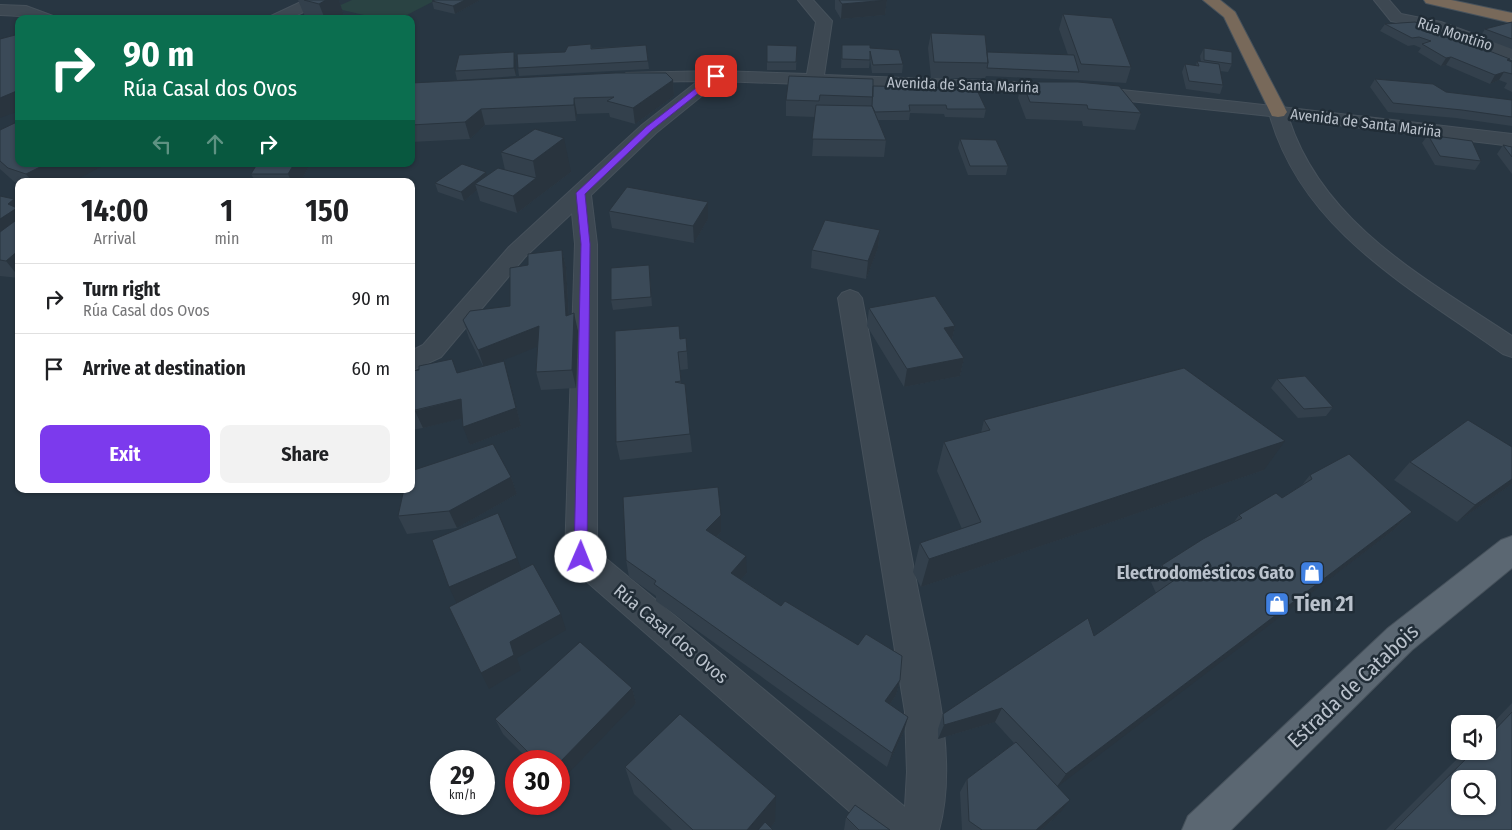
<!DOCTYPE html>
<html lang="en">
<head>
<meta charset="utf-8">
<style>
  :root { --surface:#fff; --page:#f2f2f2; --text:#202124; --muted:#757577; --line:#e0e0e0; --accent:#7c3aed }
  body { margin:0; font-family:"Fira Sans Condensed",sans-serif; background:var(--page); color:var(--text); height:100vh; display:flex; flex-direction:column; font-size:19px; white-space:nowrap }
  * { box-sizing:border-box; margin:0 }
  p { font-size:16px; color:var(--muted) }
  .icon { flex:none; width:28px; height:28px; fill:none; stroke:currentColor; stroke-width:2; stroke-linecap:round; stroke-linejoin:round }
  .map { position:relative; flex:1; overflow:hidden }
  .side { position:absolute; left:15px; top:178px; width:400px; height:315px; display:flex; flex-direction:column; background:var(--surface); border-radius:10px; box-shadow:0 1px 4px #0004 }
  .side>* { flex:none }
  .guide { position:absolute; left:15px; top:15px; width:400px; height:152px; border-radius:10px; box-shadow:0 1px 4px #0004; background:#0b6e4f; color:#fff; overflow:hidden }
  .fabs { position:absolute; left:1451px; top:715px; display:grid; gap:10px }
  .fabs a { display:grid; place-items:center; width:45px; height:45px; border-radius:10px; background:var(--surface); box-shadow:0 1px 4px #0004; font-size:25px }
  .speed { position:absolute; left:430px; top:750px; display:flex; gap:10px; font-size:25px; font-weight:700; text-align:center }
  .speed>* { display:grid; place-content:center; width:65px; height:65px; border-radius:50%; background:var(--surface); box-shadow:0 1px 4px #0004; line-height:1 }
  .speed small { font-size:12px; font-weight:400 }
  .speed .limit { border:8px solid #d22; background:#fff; color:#111 }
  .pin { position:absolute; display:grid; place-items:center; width:42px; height:42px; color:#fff; margin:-21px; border-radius:10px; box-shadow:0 2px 8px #0006 }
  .me { position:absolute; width:55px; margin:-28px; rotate:1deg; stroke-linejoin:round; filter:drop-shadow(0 0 4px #0008) }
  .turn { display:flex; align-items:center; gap:18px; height:105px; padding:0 25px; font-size:22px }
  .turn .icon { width:65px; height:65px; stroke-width:2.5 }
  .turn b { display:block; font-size:35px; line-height:42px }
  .lanes { display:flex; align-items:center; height:48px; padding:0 25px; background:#0003; justify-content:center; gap:25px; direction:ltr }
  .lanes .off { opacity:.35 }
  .eta { display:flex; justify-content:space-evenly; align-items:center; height:85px; text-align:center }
  .eta b { font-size:30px; font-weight:700; line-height:35px }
  .cta { display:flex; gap:10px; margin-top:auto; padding:10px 25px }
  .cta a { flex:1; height:58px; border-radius:10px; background:var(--accent); color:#fff; font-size:20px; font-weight:700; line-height:58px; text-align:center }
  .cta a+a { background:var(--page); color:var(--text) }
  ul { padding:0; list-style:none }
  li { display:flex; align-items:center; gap:15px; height:70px; padding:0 25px; border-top:1px solid var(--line) }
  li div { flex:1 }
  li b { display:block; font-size:19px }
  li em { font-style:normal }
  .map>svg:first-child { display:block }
</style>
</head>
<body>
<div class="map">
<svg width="1512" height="830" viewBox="0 0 1512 830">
  <rect width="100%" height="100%" fill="#283642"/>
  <!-- green -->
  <path fill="#2a4343" d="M352,0H436L399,19H381L334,8Z"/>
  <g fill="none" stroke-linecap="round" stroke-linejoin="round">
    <defs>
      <path id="minor" d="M305,0H324L322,3L289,19H268L271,16Z
        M798,0H813L832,21L824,75L1064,84L1237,102L1512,134V146L1289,119C1323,224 1426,279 1512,336V357L1503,354C1413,289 1303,232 1270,116L1064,94L720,81L656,133L591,195L597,244V551L905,807L907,772L905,712L838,298L842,293L850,290L858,293L862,298C880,392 898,486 916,580C930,656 960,755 939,830H871L570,567L565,557L575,244L572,213L525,257L441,357L411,371V351L423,345L509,247L642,125L698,81L632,82L626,81L623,77L626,73L716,71L807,74L816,22Z
        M1374,0H1389L1401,14L1441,22L1512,48V59L1432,29L1391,21Z
        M0,5L26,6L53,16L56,19C36,19 19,15 0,15Z"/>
      <path id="major" d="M1512,536V568L1412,650L1231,830H1182L1188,816L1388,628L1501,540Z"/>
      <path id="highway" d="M1203,0H1220L1235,12L1287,112L1284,116L1278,117L1272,116L1224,17Z
        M1424,0H1451L1512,13V23L1426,3Z"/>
    </defs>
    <!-- minor casing -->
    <use href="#minor" stroke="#46515b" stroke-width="2"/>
    <!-- major casing -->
    <use href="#major" stroke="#46515b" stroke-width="2"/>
    <!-- highway casing -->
    <use href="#highway" stroke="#47525c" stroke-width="2"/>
    <!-- minor -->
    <use href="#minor" fill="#3d4852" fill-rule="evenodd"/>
    <!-- major -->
    <use href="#major" fill="#5b6772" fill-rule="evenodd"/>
    <!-- highway -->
    <use href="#highway" fill="#78695a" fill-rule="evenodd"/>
  </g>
  <!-- wall -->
  <path fill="#33404c" d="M298,0H339L345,19H306Z
    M480,0L455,14L434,9L432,1Z
    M835,0H887L885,15L841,19L835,9Z
    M1063,14L1131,67L1126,83L1077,80L986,76L985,78H931L928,48L931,33L987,52L1068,55L1059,29Z
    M1512,22V49L1480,37L1485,29Z
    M1385,24L1510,59L1509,61L1512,62V92L1504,88L1507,83L1499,80L1490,84L1446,65L1441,66L1418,52L1421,48L1414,45L1408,46L1380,31Z
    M591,44L592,48L646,45L649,69L519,76L518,68L565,52Z
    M767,45L797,46L796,70H767Z
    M842,45L870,48L903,64L902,73H872L870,59L869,68H841Z
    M1204,48L1232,64L1228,72L1220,71L1223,85L1220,94L1186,89L1182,72L1185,64L1196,66L1197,61L1201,62L1200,56Z
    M514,52L516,60V76L457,80L455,71Z
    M1375,79L1446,92L1512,100V126L1456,118L1388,112L1370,87Z
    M673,80L674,96L635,124L610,117L609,113L577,114L576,121L485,125L470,139L411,142V83Z
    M1022,82L1141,113L1135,130L1083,126L1082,121L1026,119L1018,98Z
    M873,86L986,109L984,118L945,117L944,114L910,113L909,120H878L886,140L884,157L812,156L815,117L786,116V100Z
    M0,130L74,181H19V186L0,169Z
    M1428,135L1481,161L1475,170L1435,165L1422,143Z
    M960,139L1008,166L1006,175H968L958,148Z
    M1503,145L1512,147V174L1497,154Z
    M501,152L571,172L517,213L480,201L477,190L464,201L438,192L435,183L487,175L505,170Z
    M257,164H310L301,181H255L251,174Z
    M0,196L19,205V278L0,276Z
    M708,202V219L694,243L612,228L609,211Z
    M880,230L878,248L866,279L811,268L812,250Z
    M562,250L566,267L569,315L578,331L576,388L541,390L536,372L538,346L498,362L509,379L521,426L470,445L462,418L423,428L411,430V371L457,373L483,366L469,338L463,320L510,306L528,265Z
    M649,265L652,306L613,310L611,300Z
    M869,308L955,326L952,340L964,358L960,376L904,387L867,326Z
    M686,338L688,369L680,370L681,383L690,434L692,452L620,460L616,442L680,339Z
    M1277,379L1333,407L1326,416L1298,418L1271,388Z
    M984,420L1264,470L921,587L913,572L920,543L962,529L937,471L944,442L981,433Z
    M1512,447V484L1457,522L1394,480L1410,462Z
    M1310,475L1412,512L1395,529L1057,786L1060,813L1041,830H962L960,792L967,779L1014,743L995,722L938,739V729L943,714L1094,636L1156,593L1151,582L1162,565L1234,522L1239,515L1282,498L1302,485Z
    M511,477L517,494L457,528L407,534L398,516Z
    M721,515V532L717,537L747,573L741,579L781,606L900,680L896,695L890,704L904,731L887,767L656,601V596L629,577L626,560Z
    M632,688L636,703L559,761H530L503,734L495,719Z
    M1512,703V830H1386L1465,751H1488V728Z
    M625,767L775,822L770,827L773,830H672L634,794Z
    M846,817L890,830H844Z"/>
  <!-- shaded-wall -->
  <path fill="#29343e" d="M326,0H339L345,19H325L319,4Z
    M465,0H480L455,14L453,6Z
    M887,0L885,15L841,19L842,4Z
    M514,52L516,60V76L514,68Z
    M1451,57L1446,65L1441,66L1446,58Z
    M1504,72L1499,80L1490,84L1495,75Z
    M673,80L674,96L635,124L633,108Z
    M19,90V111L0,118V98Z
    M574,98L577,114L576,121L574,105Z
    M481,109L485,125L470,139L465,122Z
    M564,138L571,172L517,213L513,196L536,178L533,161Z
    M46,164H106L74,181H32L26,174Z
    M294,164H310L301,181H291L288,174Z
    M486,172L489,181L475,184L477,190L464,201L461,192Z
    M14,199L19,205V233L0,245V219L8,204Z
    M708,202V219L694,243L693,226Z
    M880,230L878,248L866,279L868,261Z
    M19,250V277L6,261Z
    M562,250L566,267L570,334L566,316Z
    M574,313L578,331L576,388L572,370Z
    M539,326L544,344L484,368L478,350Z
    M955,326L951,344L944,328Z
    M964,358L960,376L904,387L907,369Z
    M504,361L509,379L521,426L470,445L463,427Z
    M461,399L467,417L423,428L415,411Z
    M1285,441L1264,470L921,587L929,559Z
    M511,477L517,494L457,528L449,511Z
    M1512,479V484L1457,522L1475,505Z
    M1412,512L1395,529L1056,788L1066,774Z
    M721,515V532L707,547L706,530Z
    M746,556L747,573L732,589L731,573Z
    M517,558L523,574L457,604L449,587Z
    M561,614L566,630L517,658L521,670L489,689L481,673L510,642Z
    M900,680L896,695L882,716L885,701Z
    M632,688L636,703L559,783V763Z
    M1002,708L995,722L938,739L944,725Z
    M908,717L904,731L887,767L892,753Z
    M776,796L775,822L768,830H747Z
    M1070,800L1060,813L1041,830H1036Z"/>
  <!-- building -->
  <path fill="#3b4a58" stroke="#29343e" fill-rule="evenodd" d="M304,0H326L319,4Z
    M435,0H465L453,6L432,1Z
    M839,0H887L842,4Z
    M1063,14L1112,18L1131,67L1081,64Z
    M1415,22L1510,59L1507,60L1512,62V74L1504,72L1495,75L1451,57L1446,58L1422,44L1431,41L1419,37L1412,38L1385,24Z
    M1512,22V39L1485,29Z
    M931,33L985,35L988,63L934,62Z
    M19,34V90L0,98V39Z
    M591,44V49L646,45L648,61L518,68L517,54L565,52L568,46Z
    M767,45L797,46L796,62H767Z
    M842,45H870V48L899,50L903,64L873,65L870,51V60L842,59Z
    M1204,48L1232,52V64L1204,60Z
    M514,52V68L455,71L459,55Z
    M987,52L1074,55L1079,72L987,68L988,63Z
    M1197,61L1219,64L1223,85L1189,81L1185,64L1199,66Z
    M615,73H666L673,80L633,108L607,101L614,97L574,98V105L481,109L465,122L411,125V83Z
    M789,76L873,79V97L820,95L819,101L786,100Z
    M1375,79L1433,84L1446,92L1512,100V117L1462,110L1393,103Z
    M1022,82H1078L1119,86L1141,113L1088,109L1087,105L1030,102Z
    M873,86L976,88L986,109H947L946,105H909L910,111L875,112L872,106Z
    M816,105L872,106L886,140L812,139Z
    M19,121V164H46L26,174L8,168L0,161V130Z
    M535,129L564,138L533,161L501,152Z
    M1428,135L1472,141L1481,161L1440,156Z
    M960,139L996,140L1008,166H970Z
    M1503,145L1512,147V157Z
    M257,164H294L288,174H251Z
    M462,164L486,172L461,192L435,183Z
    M498,168L536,178L513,196L475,184Z
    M627,187L708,202L693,226L609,211Z
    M0,196L14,199L8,204L17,208L0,219Z
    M19,218V250L6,261L0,260V232Z
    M825,220L880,230L868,261L812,250Z
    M562,250L566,316L574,313L572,370L536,372L539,326L478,350L463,320L470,311L510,306V268L528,265V254Z
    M649,265L651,297L611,300V268Z
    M935,296L955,326L944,328L964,358L907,369L869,308Z
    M679,326L680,339L686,338L687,351L678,352L681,381L675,382L685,384L690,434L616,442L615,331Z
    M452,359L457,373L504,361L516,408L463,427L461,399L411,411V378L412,376H411V371L419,370V366Z
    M1184,368L1285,441L929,559L920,543L981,522L944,442L990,430L984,420Z
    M1305,376L1333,407L1304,409L1277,379Z
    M1468,420L1512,447V479L1475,505L1410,462Z
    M493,444L511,477L449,511L398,516L404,489H411V471Z
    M1349,454L1412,512L1066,774L1002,708L944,725L943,714L1088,618L1094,636L1173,581L1167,577L1162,565L1203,539L1242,518L1239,515L1276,493L1282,498L1312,479L1310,475Z
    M718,487L721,515L706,530L746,556L731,573L781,606L785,601L858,645L866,634L902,656L900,680L885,701L908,717L892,753L654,584L656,581L626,560L623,497Z
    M498,513L517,558L449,587L432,540Z
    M533,564L561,614L510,642L514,655L481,673L449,607Z
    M580,642L632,688L559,763V761H537L495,719Z
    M1512,712V830H1394L1474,751H1488V737ZM1460,779H1488V806H1460Z
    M680,714L776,796L747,830H693L625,767Z
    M1016,742L1070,800L1036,830H982L969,821L967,779Z
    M855,805L890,830H859L846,817Z
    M765,822L773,830H758Z"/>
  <!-- route -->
  <path fill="#7c3aed" stroke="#51269a" d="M714,74L720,76L652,130L585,194L590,244L587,557L586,561L581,563L576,561L574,557L581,244L576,193L646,127Z"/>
  <!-- icons -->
  <defs>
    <symbol id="shop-square" viewBox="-11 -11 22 22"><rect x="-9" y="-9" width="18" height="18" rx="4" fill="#3f7fe0" stroke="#212d37"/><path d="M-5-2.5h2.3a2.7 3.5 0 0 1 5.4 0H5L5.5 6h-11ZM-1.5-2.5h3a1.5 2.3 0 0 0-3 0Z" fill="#fff"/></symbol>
  </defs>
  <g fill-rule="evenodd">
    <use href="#shop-square" x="1298" y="559" width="28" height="28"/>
    <use href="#shop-square" x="1263" y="590" width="28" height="28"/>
  </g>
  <g text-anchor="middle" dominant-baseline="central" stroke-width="5" stroke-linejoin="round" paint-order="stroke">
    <!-- far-street labels -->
    <g font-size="15" fill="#bac2cc" stroke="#212d37">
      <text transform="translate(1455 34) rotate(18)">Rúa Montiño</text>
      <text transform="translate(963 85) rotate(2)">Avenida de Santa Mariña</text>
      <text transform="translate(1366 123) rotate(7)">Avenida de Santa Mariña</text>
    </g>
    <!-- poi labels -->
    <g font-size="18" font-weight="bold" fill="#bac2cc" stroke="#212d37" text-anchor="end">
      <text x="1294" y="573">Electrodomésticos Gato</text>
    </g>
    <!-- street labels -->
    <g font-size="18" fill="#bac2cc" stroke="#212d37">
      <text transform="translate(671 634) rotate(40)">Rúa Casal dos Ovos</text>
    </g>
    <!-- near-poi labels -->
    <g font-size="21" font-weight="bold" fill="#bac2cc" stroke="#212d37" text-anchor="start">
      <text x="1294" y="604">Tien 21</text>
    </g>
    <!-- near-street labels -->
    <g font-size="21" fill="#bac2cc" stroke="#212d37">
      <text transform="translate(1353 686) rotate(-43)">Estrada de Catabois</text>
    </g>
  </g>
</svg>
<div class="fabs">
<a><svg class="icon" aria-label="sound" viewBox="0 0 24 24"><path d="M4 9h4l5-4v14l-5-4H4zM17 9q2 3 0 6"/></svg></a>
<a><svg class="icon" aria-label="search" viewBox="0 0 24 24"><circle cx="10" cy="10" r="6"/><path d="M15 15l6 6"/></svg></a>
</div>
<div class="speed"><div>29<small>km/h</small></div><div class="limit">30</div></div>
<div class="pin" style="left:716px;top:76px;background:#d93025"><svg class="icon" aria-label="arrive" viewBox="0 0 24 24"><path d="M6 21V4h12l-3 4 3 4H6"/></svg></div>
<svg class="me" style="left:581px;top:557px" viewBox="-20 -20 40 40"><circle r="19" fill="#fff"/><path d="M0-13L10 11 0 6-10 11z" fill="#7c3aed"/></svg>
<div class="guide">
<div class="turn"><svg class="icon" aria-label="right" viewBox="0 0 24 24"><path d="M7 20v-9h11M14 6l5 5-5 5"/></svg><div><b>90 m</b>Rúa Casal dos Ovos</div></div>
<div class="lanes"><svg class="icon off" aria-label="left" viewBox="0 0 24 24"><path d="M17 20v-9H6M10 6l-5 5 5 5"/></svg><svg class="icon off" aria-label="ahead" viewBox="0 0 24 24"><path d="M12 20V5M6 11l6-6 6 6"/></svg><svg class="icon" aria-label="right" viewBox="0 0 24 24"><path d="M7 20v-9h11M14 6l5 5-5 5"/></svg></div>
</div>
<section class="side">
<div class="eta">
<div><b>14:00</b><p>Arrival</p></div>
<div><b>1</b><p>min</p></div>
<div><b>150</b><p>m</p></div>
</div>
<ul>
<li><svg class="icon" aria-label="right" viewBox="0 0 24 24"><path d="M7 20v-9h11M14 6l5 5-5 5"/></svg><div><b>Turn right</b><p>Rúa Casal dos Ovos</p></div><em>90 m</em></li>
<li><svg class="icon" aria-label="arrive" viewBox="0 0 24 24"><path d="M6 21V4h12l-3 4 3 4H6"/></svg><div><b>Arrive at destination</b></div><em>60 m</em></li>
</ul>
<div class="cta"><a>Exit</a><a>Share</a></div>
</section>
</div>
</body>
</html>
